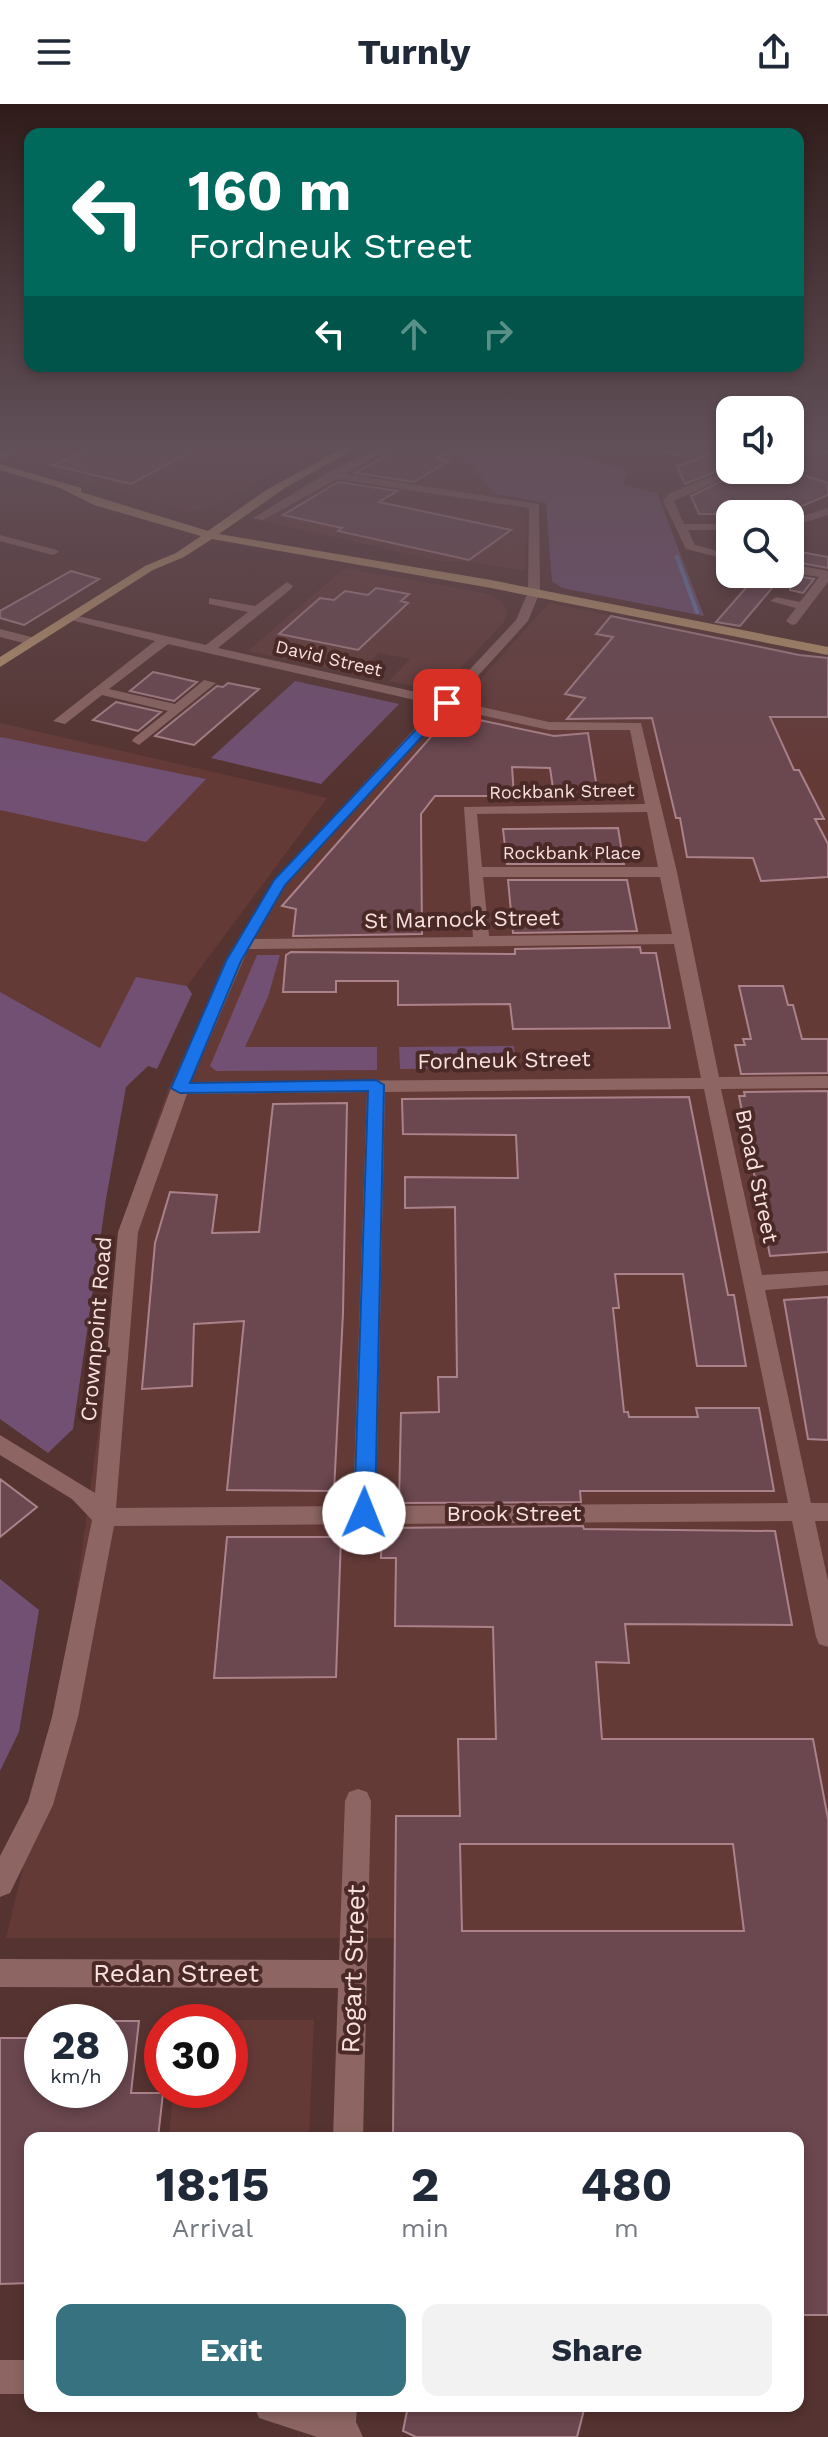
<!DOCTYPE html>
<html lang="en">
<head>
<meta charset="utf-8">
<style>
  :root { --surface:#fff; --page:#f2f2f3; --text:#1f2937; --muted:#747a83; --accent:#36727f }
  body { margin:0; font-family:"Work Sans",sans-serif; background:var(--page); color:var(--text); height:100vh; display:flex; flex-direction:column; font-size:30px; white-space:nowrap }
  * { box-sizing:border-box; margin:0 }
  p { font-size:26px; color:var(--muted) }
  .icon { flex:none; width:44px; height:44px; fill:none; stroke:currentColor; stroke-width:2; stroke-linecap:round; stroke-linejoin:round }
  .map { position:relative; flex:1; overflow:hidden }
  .sheet { position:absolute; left:24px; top:2028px; width:780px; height:280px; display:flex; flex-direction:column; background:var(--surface); border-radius:16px; box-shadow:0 4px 12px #0003 }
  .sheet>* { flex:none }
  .top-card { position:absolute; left:24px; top:24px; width:780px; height:244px; border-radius:16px; box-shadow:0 4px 12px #0003; background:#00695c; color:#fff; overflow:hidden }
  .buttons { position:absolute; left:716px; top:292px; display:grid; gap:16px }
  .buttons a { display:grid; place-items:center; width:88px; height:88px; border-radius:16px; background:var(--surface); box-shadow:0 4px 12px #0003; font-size:40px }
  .speed { position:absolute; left:24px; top:1900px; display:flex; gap:16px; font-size:40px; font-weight:700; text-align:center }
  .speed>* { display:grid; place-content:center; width:104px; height:104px; border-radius:50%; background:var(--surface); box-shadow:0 4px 12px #0003; line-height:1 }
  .speed small { font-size:20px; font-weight:400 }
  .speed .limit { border:12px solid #d22; background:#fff; color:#111 }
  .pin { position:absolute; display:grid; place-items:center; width:68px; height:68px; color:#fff; margin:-34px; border-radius:16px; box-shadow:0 4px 12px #0006 }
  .me { position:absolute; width:88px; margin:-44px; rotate:1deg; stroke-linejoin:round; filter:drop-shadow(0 0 6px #0008) }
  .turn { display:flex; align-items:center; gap:28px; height:168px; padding:0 32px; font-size:36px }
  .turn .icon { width:104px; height:104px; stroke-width:2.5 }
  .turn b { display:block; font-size:56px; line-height:68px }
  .lanes { display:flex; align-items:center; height:76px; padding:0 32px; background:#0003; justify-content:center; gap:40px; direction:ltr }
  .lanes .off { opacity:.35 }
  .eta { display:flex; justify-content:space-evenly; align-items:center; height:136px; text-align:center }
  .eta b { font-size:48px; font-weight:700; line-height:56px }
  .primary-button { display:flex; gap:16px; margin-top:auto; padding:16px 32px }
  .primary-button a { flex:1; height:92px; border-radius:16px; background:var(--accent); color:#fff; font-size:32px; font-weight:700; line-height:92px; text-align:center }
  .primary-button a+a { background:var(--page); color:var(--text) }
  header { display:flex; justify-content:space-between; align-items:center; height:104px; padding:0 32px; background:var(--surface); font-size:36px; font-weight:700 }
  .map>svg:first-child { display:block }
</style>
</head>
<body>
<header><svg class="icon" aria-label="menu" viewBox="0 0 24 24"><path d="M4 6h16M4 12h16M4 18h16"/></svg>Turnly<svg class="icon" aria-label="share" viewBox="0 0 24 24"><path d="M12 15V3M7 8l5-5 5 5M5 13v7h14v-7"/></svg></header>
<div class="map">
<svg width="828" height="2333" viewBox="0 0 828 2333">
  <rect width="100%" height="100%" fill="#553330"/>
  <!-- built -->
  <path fill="#643a37" d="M0,343H321L209,404L191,408L49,369L0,350Z
    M384,343L455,345L526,412L525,467L465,457L445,458L258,416Z
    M345,464L484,489L500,496L508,507L504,518L438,588L389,577L410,555L379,549L356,570L248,547Z
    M549,499L828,556V1834H6L59,1614L130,1095L168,985L236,840L355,695L451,608Z
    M0,619L327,694L187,882L136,874L100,944L0,888Z
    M180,1916H314L309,2034H169L173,1986H230V1918Z"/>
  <!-- green -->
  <path fill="#715073" d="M430,343H553L629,368L622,380L657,389L704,512L562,484L552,477L546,399L495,390L466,355Z
    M295,577L399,600L321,680L211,654Z
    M0,634L1,633L206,675L146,738L0,706Z
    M257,851H280L268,893L245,943H377V966L216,967L210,962Z
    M136,873L187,882L192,890L157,965L148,962L126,983L106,1095L73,1325L48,1349L0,1315V888L100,944Z
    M514,942L516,964L400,965L399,943Z
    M0,1475L39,1506L19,1628L0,1667Z"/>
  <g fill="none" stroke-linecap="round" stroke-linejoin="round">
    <!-- stream -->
    <path stroke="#637db5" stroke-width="4" d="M677,453L697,508"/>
  </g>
  <!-- building -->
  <path fill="#6b474f" stroke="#aa828a" stroke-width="2" fill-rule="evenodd" d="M97,343H199L131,380L52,361Z
    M413,343H457L437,354L449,357L414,378L355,369L398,345L406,347Z
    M730,343V362L685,380L677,362Z
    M744,366H789L828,379V391L783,410H699L691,392Z
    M338,378L397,387L379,398L511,426L469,456L338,427L342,424L283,411Z
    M790,446L828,453V464L790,457Z
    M71,467L99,475L24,521L0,514V507Z
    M758,470H784L740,522L716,518Z
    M790,471L814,475L803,489L790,486Z
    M376,484L409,490L401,497L408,499L358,546L279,530L320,494L334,496L345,487L368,491Z
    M611,512L799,551L828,554V613H770L794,666H799L824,715H815L828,740V773L761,777L753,754L687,753L680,714H676L652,614L567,615L585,594L565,590L613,533L596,530Z
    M153,568L167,571L197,578L174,597L130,587Z
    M228,579L259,585L194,641L155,632L217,582L223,583Z
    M116,598L161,608L138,627L93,616Z
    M451,610L554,632L588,629L597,684H553L550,664L512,663L514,692H435L421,710L422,830L293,832L296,805L282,802Z
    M618,724L624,760H507L503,725Z
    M508,776H627L637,827L513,829Z
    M640,843L641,849H656L670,924L513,925L510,900L398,901V877H336V888H283L286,851L291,848L515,850V845Z
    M739,882H783L788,901H793L802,935H828V969L741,970L735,941H745L743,935H751Z
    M828,987V1148L770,1152L739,992H745L744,988Z
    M689,993L728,1191H734L746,1262H697L683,1170H615L619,1204H613L624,1308H628L629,1313H698L696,1304H759L774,1387H580L581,1398L399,1399L401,1309L439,1308L438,1273H457L455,1103L405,1104V1073L518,1074L516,1031L403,1030L402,995Z
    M347,999L343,1209L334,1387L227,1386L244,1217L194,1220L192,1282L142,1285L155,1139L170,1088L217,1091L212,1129L259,1128L273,1000Z
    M828,1193V1336L808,1335L784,1196Z
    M0,1375L37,1403L0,1433Z
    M583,1422L584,1425L775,1427L792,1521L625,1520L629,1559L596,1558L602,1635H813L828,1715V2211H798V2034H393L396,1712H460L458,1635H496L493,1523L395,1522L396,1454H381L382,1424ZM460,1740H733L744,1827H462Z
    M227,1433H341L336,1573L214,1574Z
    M110,1917H139L131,1989H163L158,2034H30V2179L0,2180V1934H42V1986H110Z
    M408,2302H585L577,2333H416L403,2327Z"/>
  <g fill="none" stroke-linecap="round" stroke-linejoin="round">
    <!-- minor -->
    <path fill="#8d6663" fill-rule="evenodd" d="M12,343H25L0,355V348Z
      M379,343H391L345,370L539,400L540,488L528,517L455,597L549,618L641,619L677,768L719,973L828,972V984L721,985L762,1171L828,1167V1181L765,1186L811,1399H828V1417H815L828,1477V1543L819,1540L816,1533L792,1417L114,1422L78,1613L53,1701L10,1789L0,1793V1752L28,1698L52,1613L92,1416L72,1395L0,1351V1331L95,1389L118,1128L171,984L225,857L274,776L437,601L168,540L109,585L175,600L204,576L216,579L139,641L132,637L134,634L168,607L102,591L65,620L53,617L155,537L63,514L69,510L206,541L248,508L209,500V494L255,502L287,478L293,482L291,485L218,544L443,594L516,516L528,488L529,404L337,375L263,416L253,414L327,369ZM449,604L549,626H630L645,700L464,703L473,833L254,835L285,781ZM647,708L658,763H482L477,710ZM483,773H660L672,830L489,832ZM674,840L701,974L191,978L248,845ZM704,985L788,1399L376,1402L385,988ZM367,988L353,1402L116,1404L138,1128L187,990Z
      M655,343L684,349L679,352L651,348Z
      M790,343H798L790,347Z
      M811,343L828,344V350L812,345Z
      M730,365L741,366L674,397L684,420H730V426H688L695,441L730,450V456L686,445L663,397L670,389Z
      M828,404V411L790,423V416Z
      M0,431L57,446L59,448L53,451L0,437Z
      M790,460L828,467V478L796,520L792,521L786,517L796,504L770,497L776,493L800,498L819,473L790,468Z
      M0,525L35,534L37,537L31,541L0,533Z
      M358,1685L367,1688L371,1697L363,2034H333L338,1884L0,1883V1855L339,1856L345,1697L349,1688Z
      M0,2256H30V2290H0Z
      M254,2302H357L356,2318L363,2333H317L259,2314Z"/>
    <!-- major -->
    <path fill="#bb976d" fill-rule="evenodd" d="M345,343H358L285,384L219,430L491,476L828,543V551L491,484L212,435L184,453L153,466L0,563V553L145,462L176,449L201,432L94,401L60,384L0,366V360L81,384V388L208,427L266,386Z"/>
  </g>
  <!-- sky -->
  <linearGradient id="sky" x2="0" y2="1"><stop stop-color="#2f1c1a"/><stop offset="0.51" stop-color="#625059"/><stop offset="1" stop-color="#625059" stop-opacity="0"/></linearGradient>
  <rect width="828" height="670" fill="url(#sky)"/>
  <!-- route -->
  <path fill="#1a73e8" stroke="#114b97" stroke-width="2" d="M443,597L453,599L285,781L241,857L190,979L376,976L384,981L375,1409L364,1418L354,1409L368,987L180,989L171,984L226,857L274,776Z"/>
  <g text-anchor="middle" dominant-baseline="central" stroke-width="8" stroke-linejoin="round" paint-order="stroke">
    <!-- far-street labels -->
    <g font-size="18" fill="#f8e1df" stroke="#4a2926">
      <text transform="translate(329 554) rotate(13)">David Street</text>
      <text transform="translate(562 687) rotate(-1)">Rockbank Street</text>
      <text x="572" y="748">Rockbank Place</text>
    </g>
    <!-- street labels -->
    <g font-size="22" fill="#f8e1df" stroke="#4a2926">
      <text transform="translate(462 815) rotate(-1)">St Marnock Street</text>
      <text transform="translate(504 956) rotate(-1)">Fordneuk Street</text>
      <text transform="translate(757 1072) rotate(78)">Broad Street</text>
      <text transform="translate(96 1225) rotate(-85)">Crownpoint Road</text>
      <text x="514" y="1409">Brook Street</text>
    </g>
    <!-- near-street labels -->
    <g font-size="26" fill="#f8e1df" stroke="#4a2926">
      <text transform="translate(353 1865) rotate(-88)">Rogart Street</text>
      <text x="176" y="1869">Redan Street</text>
    </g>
  </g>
</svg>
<div class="buttons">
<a><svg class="icon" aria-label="sound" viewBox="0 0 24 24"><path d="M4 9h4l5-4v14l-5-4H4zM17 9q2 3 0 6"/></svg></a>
<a><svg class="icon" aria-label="search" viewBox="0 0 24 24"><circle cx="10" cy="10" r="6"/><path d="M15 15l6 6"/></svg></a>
</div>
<div class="speed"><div>28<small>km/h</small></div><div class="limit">30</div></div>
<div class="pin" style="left:447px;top:599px;background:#d93025"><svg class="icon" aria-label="arrive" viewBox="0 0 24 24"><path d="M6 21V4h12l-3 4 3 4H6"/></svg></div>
<svg class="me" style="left:364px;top:1409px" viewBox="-20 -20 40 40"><circle r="19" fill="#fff"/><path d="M0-13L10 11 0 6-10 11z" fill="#1a73e8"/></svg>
<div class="top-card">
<div class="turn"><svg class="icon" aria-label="left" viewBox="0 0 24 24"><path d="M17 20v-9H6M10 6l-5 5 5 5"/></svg><div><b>160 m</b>Fordneuk Street</div></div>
<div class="lanes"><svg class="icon" aria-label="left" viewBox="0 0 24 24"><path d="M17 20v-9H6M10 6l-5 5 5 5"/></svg><svg class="icon off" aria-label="ahead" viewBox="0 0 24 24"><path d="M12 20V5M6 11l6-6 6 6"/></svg><svg class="icon off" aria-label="right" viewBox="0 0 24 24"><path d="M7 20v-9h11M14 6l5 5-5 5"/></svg></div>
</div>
<section class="sheet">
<div class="eta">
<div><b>18:15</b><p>Arrival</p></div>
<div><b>2</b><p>min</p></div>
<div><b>480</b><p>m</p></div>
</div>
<div class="primary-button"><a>Exit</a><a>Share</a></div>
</section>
</div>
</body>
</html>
